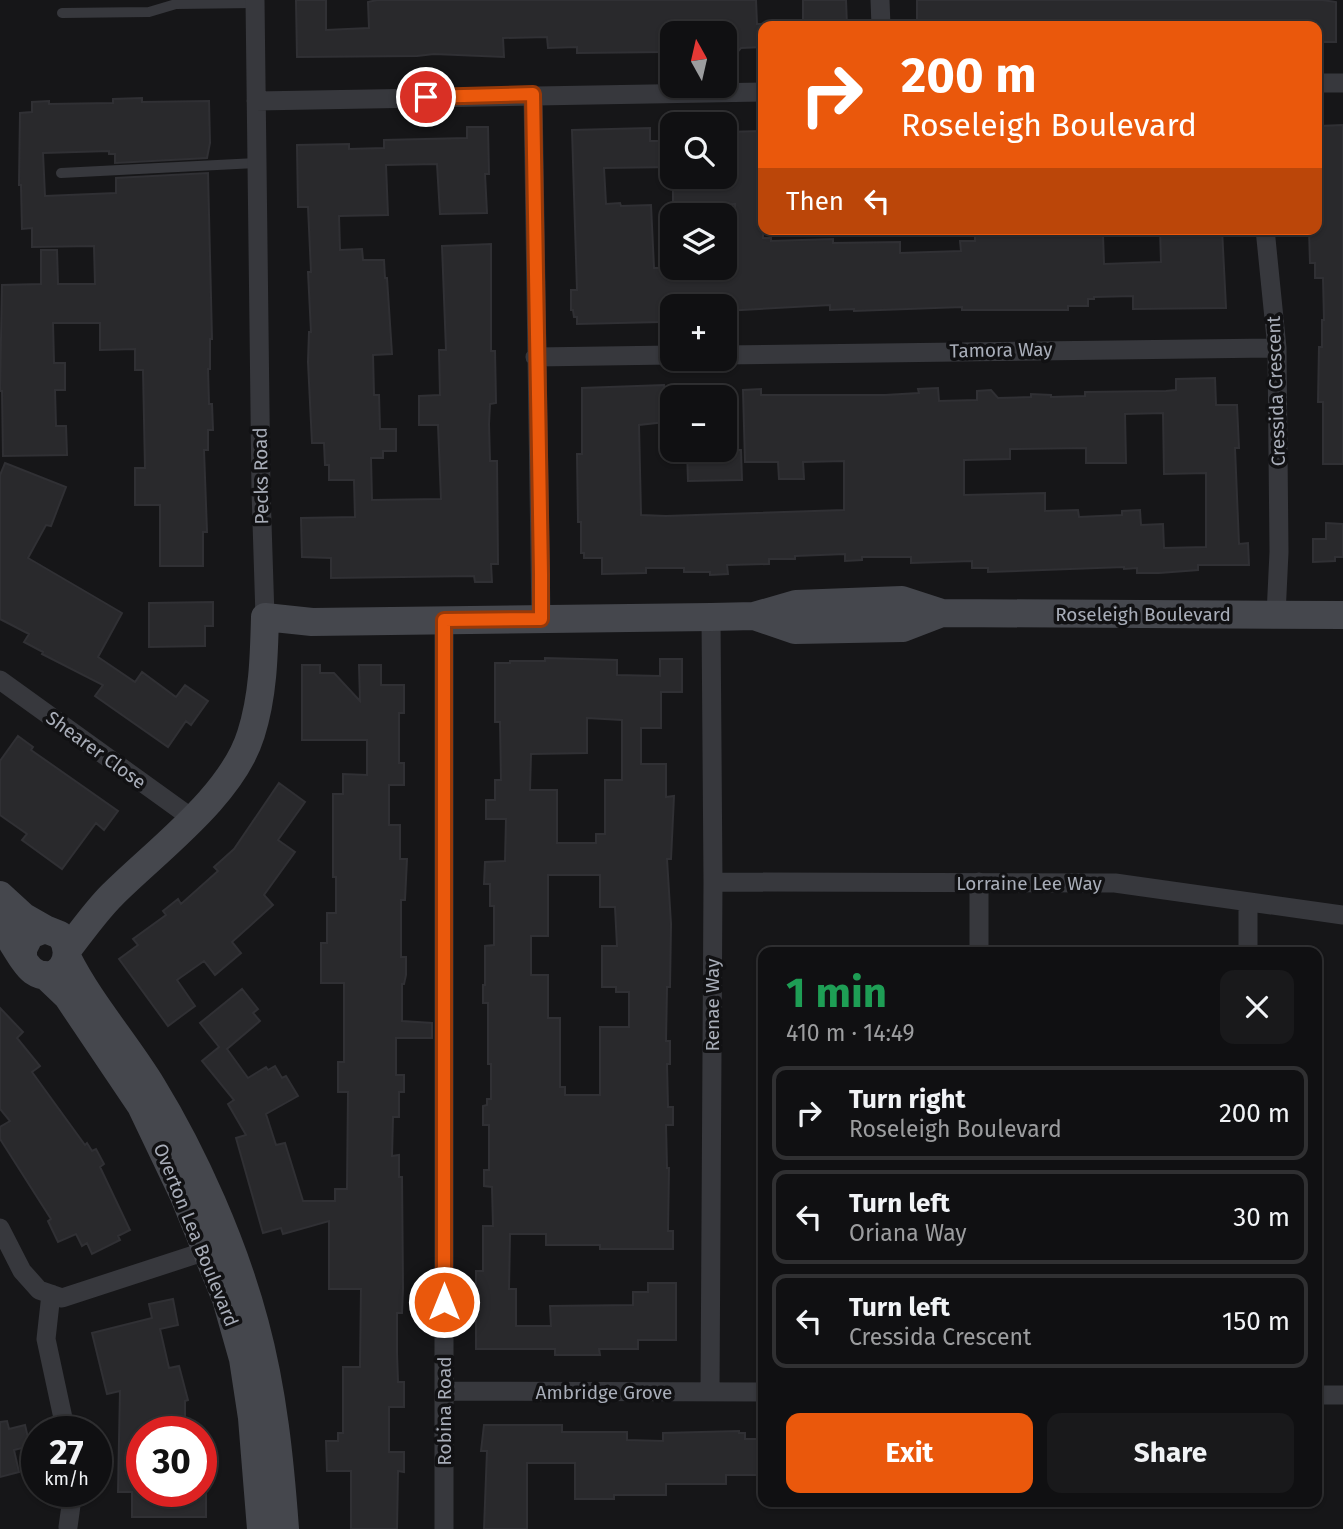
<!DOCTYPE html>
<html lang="en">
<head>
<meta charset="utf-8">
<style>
  :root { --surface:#101012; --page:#19191b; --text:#f1f3f6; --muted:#9c9d9f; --line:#303032; --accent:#ea580c }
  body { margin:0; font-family:"Fira Sans",sans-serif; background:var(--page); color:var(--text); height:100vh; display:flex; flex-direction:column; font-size:26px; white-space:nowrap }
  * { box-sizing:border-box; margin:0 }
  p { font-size:23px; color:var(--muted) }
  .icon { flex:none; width:38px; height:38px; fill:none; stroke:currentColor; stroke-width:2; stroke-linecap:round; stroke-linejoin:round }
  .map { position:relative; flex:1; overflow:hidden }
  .details { position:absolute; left:758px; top:947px; width:564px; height:560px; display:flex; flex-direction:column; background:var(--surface); border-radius:14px; box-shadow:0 2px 5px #0004,0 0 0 2px var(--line) }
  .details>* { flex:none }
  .banner { position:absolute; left:758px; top:21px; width:564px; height:214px; border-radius:14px; box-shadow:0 2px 5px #0004,0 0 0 2px var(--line); background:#ea580c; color:#fff; overflow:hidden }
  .needle { width:46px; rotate:352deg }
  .fabs { position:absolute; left:660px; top:21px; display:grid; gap:14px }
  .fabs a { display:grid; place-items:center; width:77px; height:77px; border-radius:14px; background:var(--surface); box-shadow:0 2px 5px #0004,0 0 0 2px var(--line); font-size:35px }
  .speed { position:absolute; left:21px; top:1416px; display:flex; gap:14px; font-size:35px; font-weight:700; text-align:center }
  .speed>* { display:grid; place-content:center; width:91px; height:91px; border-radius:50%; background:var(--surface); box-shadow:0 2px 5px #0004,0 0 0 2px var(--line); line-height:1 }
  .speed small { font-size:18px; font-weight:400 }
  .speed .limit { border:10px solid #d22; background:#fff; color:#111 }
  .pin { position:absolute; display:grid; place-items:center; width:60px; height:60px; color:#fff; margin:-30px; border:4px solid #fff; border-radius:50%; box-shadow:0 2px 7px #0007 }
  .me { position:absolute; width:77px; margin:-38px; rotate:0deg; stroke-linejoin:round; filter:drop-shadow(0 0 5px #0008) }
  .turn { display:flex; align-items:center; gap:24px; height:147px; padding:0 28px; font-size:32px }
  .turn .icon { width:91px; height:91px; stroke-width:2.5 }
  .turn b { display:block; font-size:49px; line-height:60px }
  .then { display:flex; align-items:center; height:66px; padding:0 28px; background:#0003; gap:14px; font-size:26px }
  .round { display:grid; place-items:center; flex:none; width:74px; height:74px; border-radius:14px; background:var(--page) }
  .overview { display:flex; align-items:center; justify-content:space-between; height:119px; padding:0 28px }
  h1 { font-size:42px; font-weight:700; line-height:52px; color:#1e9e55 }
  .primary-button { display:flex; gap:14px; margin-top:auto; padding:14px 28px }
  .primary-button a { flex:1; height:80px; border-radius:14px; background:var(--accent); color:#fff; font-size:28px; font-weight:700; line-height:80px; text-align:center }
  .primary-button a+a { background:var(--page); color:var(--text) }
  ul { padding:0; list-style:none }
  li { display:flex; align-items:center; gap:21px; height:94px; margin:0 14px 10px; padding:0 14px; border:4px solid var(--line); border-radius:14px }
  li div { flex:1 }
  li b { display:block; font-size:26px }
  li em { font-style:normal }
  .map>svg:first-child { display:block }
</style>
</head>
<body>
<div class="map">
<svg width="1343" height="1529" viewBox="0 0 1343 1529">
  <rect width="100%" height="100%" fill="#161618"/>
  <!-- building -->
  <path fill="#29292c" stroke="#303034" stroke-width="2" fill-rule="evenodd" d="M296,0H326V30L369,28L368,2L377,0H756L757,24H763V47L741,48L727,64L726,33H672V40H661L662,52L577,53V47L548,48L547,37L503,38L504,57L434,54L417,56L297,57Z
    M803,0H846L847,26H803Z
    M917,0H1322L1336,2V42H1316V26H917Z
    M142,98V102L209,101L210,143L207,158L115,163V154H109V151L43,153L45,196L116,193V178L208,173L212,339H210V369H208L209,404H212L213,430H208V450H204L207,532H203V566H160V505H135V468H145L143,370H135V349L100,350V323H53L54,363H65V390H55L56,426H66L67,455L3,456L2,391H0L2,285L41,284V250H57L58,284H95L94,246L32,247V228L22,229L21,185H19L20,113L32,112V102L49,101V104L113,103V99Z
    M1343,125V464H1323V402H1318L1319,347H1322V320H1324L1323,278H1315V263H1310L1309,229H1316V140H1321L1320,126Z
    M467,127H488L489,174H485L487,213L440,214L437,164L386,165L388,215L339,216L340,250L362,249L363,260H384L385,278H387L392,354L373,355L374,395H379L380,429H396V451H383V458H371L372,500L441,499L438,425H419V396L440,395L439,350H446L442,246L491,244V351H495L496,403L490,404L489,424L490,461H497L498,564H491L492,582H475L474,576L331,578V558L302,557L301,518L355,517L354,480H329V465H325L324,443H312L308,362L309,332H311L308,272H311L308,207H298L297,145L349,144V149L384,148V140L467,138Z
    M650,128V141H672V167L604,168L606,204L620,203L621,206L651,205L654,268H736L735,204L691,205L692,208L673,209V177H724V132L763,131V238H771V241L833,239V243L900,242V253L961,251L960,241H975V234L1017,233V229H1053V236L1103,235L1104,264L1161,262L1160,229H1222L1226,308L1133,309V296L1094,297V299H1088V306H1068V310H962V307L854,311V309L830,310V305L724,311V306H713V304L660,305V322L577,324V317H574L573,310H571V290H577L572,130Z
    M1215,378L1216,405H1237L1239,448H1235L1239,544L1248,543L1249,565H1198V570L1159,573H1137V568L1124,569V567L988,572V568H972V561L911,563V557H862V560L845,561V554L795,556V559H769V564L727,565L728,574L710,575V572H684V568H646V573L602,574V558H584V553H581V522H578L577,454H582V388L664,385L665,422L639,425L641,515L666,516L844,510V461L803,462L804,479H779L778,462H745L743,390L761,389V395H885L919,393L918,389L938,388L939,401L977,400V391L991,390L998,398L1031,397V394L1051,395V397L1085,396V392L1166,391L1176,390V379ZM1163,413L1164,474L1206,473V547L1164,548L1163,524L1141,525L1140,510L1122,511V515L1079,517L1078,510L1045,511V493L964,495V460L1010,459V449L1086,448V463H1126L1125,414Z
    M687,450H741L742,480L688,481Z
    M5,463L66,487L51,526L46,525L28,558L122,613L98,657L135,682L142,672L176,697L185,685L208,701L191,725L186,721L168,747L95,696L103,685L42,654L43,652L24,642L29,634L0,619V475Z
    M1326,523L1343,524V557H1335V561L1313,562V539H1326Z
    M213,602V626H205V646L149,647V603Z
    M545,658L617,660V675L660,676V659H682V692H661V728H641V764H666V797L674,796L671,859H667L671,924L670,987H667L666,1041H670V1064H667L668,1107H673V1125H666L667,1168H669L668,1231H673V1249H600V1245H546V1234H510L509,1289H516V1326H551L550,1306L633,1305V1292H648V1283H676V1340H638V1349H599L600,1355H555V1349H476V1271H483V1226H493L492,1187L484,1186V1170H489V1125H483V1106L487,1105V1099H491V1064H488V1003H483V985H485V946L494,945V906H490V884H484L485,862L505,861L506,819H486V800H495V780H501L500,722H495V663H510V661H545ZM587,718L622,720V780H605V834H596V843H557V790H530L531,754L587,753ZM548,875H600V907H615L617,946H602V987H616V992H629V1027H600V1095H565V1087H560V1018H548V975H531V936H548Z
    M302,665H320V673H334L360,701L359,665H381V685H404V713H399V763H404V785H389V825H400V859H407L405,900H401V957H406V975L404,984H402V1021L432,1023V1038H396V1075H404V1092H399V1117H393L392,1156L399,1155V1177H402L403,1289L402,1313H397V1353L398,1382H404V1407H389V1452H404V1472L398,1471L397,1529H351V1471H327L326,1441H338V1433H343V1367H360L361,1289H329V1221L283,1234L281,1228L263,1233L236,1138L246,1135L228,1104L234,1100L202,1061L219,1047L200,1023L242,989L258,1009L253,1013L260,1021L227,1049L248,1078L266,1067L268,1070L275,1066L282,1078L286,1076L298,1096L266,1114L276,1145L285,1143L303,1201H335V1189H347L348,1092H338V1062H344V983H321V943H327V913H336V877H333V794H343V774L367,775V740H302Z
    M18,736L33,747L31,750L118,811L104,830L96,823L62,869L22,840L27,834L0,815V761Z
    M279,783L305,802L278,840L295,852L264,895L273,905L232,942L241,953L215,975L204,961L177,980L195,1006L168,1026L119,959L138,945L133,939L166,915L163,911L178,899L181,904L218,871L214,867L234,849Z
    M0,1008L23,1032L17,1038L40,1066L32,1072L85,1145L87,1143L92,1151L96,1149L104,1164L100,1167L130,1230L118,1236L120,1240L92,1254L87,1243L82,1246L76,1234L58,1242L48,1221L51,1219L0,1139V1127L10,1121L0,1109Z
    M173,1299L178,1325L160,1329L169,1368L179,1366L188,1400L185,1401V1432H142V1491L206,1492V1517H132V1492H118L120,1391L107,1394L92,1333L152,1318L149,1304Z
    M7,1421L9,1429L25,1425L30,1446L14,1450L19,1472L0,1477V1422Z
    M484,1425H562V1432H627V1440L663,1441V1433L739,1431V1433H745V1439H757V1445H763V1475H726V1484H666V1495H614V1499H575V1463H527V1529H484L487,1451H481Z"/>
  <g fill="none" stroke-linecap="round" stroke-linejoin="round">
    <!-- lane -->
    <path stroke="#37383d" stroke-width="10" d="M62,13L149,12L176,4L255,3
      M61,173L257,163"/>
    <!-- street -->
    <path stroke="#37383d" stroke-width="19" d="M255,0L261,491L265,617
      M880,0L881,26
      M1316,83H1343
      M533,95L541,619
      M256,101L763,92
      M1265,229L1277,348L1279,552L1276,615
      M724,355L1277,348
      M535,357L672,355
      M444,620V1529
      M0,680L193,819
      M713,882L1115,883L1343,915
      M979,952V882
      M1248,952V902
      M0,1228L22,1271L39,1290L62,1298L206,1251
      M51,1294L46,1339L66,1432
      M444,1391L763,1392
      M710,1392L713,882L711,617
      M1316,1395H1343
      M68,1527L73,1491"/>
    <!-- secondary -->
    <path stroke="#45474d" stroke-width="28" d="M754,616L795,630L903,628L942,613
      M0,895L24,917L45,929
      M0,925C10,936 23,964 33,971C56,987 78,957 60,935L45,929L30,935L23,949V956
      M68,949C82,931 96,911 112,895C157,850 232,796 251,734C263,696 264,657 265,617L312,622L711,617L754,616L796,604L902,600L942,613L1343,615
      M67,957C90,1003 125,1042 152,1086C195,1156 234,1245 255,1324C273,1391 280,1460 285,1529
      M45,975L67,996L141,1106L183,1194L226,1299L243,1359L252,1418L261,1529"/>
  </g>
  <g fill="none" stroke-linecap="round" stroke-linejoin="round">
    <defs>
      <path id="route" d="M426,97L533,94L541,574V619L444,620V1302"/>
    </defs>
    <!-- route casing -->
    <use href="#route" stroke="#983908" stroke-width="18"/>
    <!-- route -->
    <use href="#route" stroke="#ea580c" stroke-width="12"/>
  </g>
  <g text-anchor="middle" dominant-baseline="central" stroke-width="7" stroke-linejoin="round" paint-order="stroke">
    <!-- street labels -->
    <g font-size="19" fill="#a8adb8" stroke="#111113">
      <text transform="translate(1001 350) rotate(-1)">Tamora Way</text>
      <text transform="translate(1276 391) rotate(-92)">Cressida Crescent</text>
      <text transform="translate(261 476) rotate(-91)">Pecks Road</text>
      <text x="1143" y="614">Roseleigh Boulevard</text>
      <text transform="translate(96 750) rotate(36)">Shearer Close</text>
      <text x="1029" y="883">Lorraine Lee Way</text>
      <text transform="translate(712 1005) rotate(-90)">Renae Way</text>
      <text transform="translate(196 1235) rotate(68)">Overton Lea Boulevard</text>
      <text x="604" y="1392">Ambridge Grove</text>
      <text transform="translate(444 1411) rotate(-90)">Robina Road</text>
    </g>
  </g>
</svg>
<div class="fabs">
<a><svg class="needle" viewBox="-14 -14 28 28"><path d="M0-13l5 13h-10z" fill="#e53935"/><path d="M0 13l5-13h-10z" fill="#9c9d9f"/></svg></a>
<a><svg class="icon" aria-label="search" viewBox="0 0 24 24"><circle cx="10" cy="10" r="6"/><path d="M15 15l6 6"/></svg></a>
<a><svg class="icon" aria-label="layers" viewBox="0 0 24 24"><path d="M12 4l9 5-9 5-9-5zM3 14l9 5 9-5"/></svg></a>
<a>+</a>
<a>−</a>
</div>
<div class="speed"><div>27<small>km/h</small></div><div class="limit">30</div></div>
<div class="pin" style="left:426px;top:97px;background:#d93025"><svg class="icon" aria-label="arrive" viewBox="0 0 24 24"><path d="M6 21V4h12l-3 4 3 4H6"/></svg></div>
<svg class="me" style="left:444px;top:1302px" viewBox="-20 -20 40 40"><circle r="17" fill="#ea580c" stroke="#fff" stroke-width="3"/><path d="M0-11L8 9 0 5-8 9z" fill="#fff"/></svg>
<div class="banner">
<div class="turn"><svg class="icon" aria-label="right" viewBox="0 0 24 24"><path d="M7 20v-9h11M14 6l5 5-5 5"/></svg><div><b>200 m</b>Roseleigh Boulevard</div></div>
<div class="then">Then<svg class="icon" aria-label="left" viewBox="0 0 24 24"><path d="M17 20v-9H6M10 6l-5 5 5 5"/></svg></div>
</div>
<section class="details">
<div class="overview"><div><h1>1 min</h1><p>410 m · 14:49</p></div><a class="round"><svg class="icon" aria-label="close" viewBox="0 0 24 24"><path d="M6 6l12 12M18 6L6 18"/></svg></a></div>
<ul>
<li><svg class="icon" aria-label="right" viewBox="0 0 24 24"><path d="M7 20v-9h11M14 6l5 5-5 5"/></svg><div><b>Turn right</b><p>Roseleigh Boulevard</p></div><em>200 m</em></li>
<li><svg class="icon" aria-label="left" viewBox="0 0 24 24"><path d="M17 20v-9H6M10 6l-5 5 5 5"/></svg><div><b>Turn left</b><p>Oriana Way</p></div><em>30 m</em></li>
<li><svg class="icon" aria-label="left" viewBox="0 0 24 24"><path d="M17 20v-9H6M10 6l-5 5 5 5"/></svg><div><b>Turn left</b><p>Cressida Crescent</p></div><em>150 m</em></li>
</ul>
<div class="primary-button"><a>Exit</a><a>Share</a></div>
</section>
</div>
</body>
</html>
